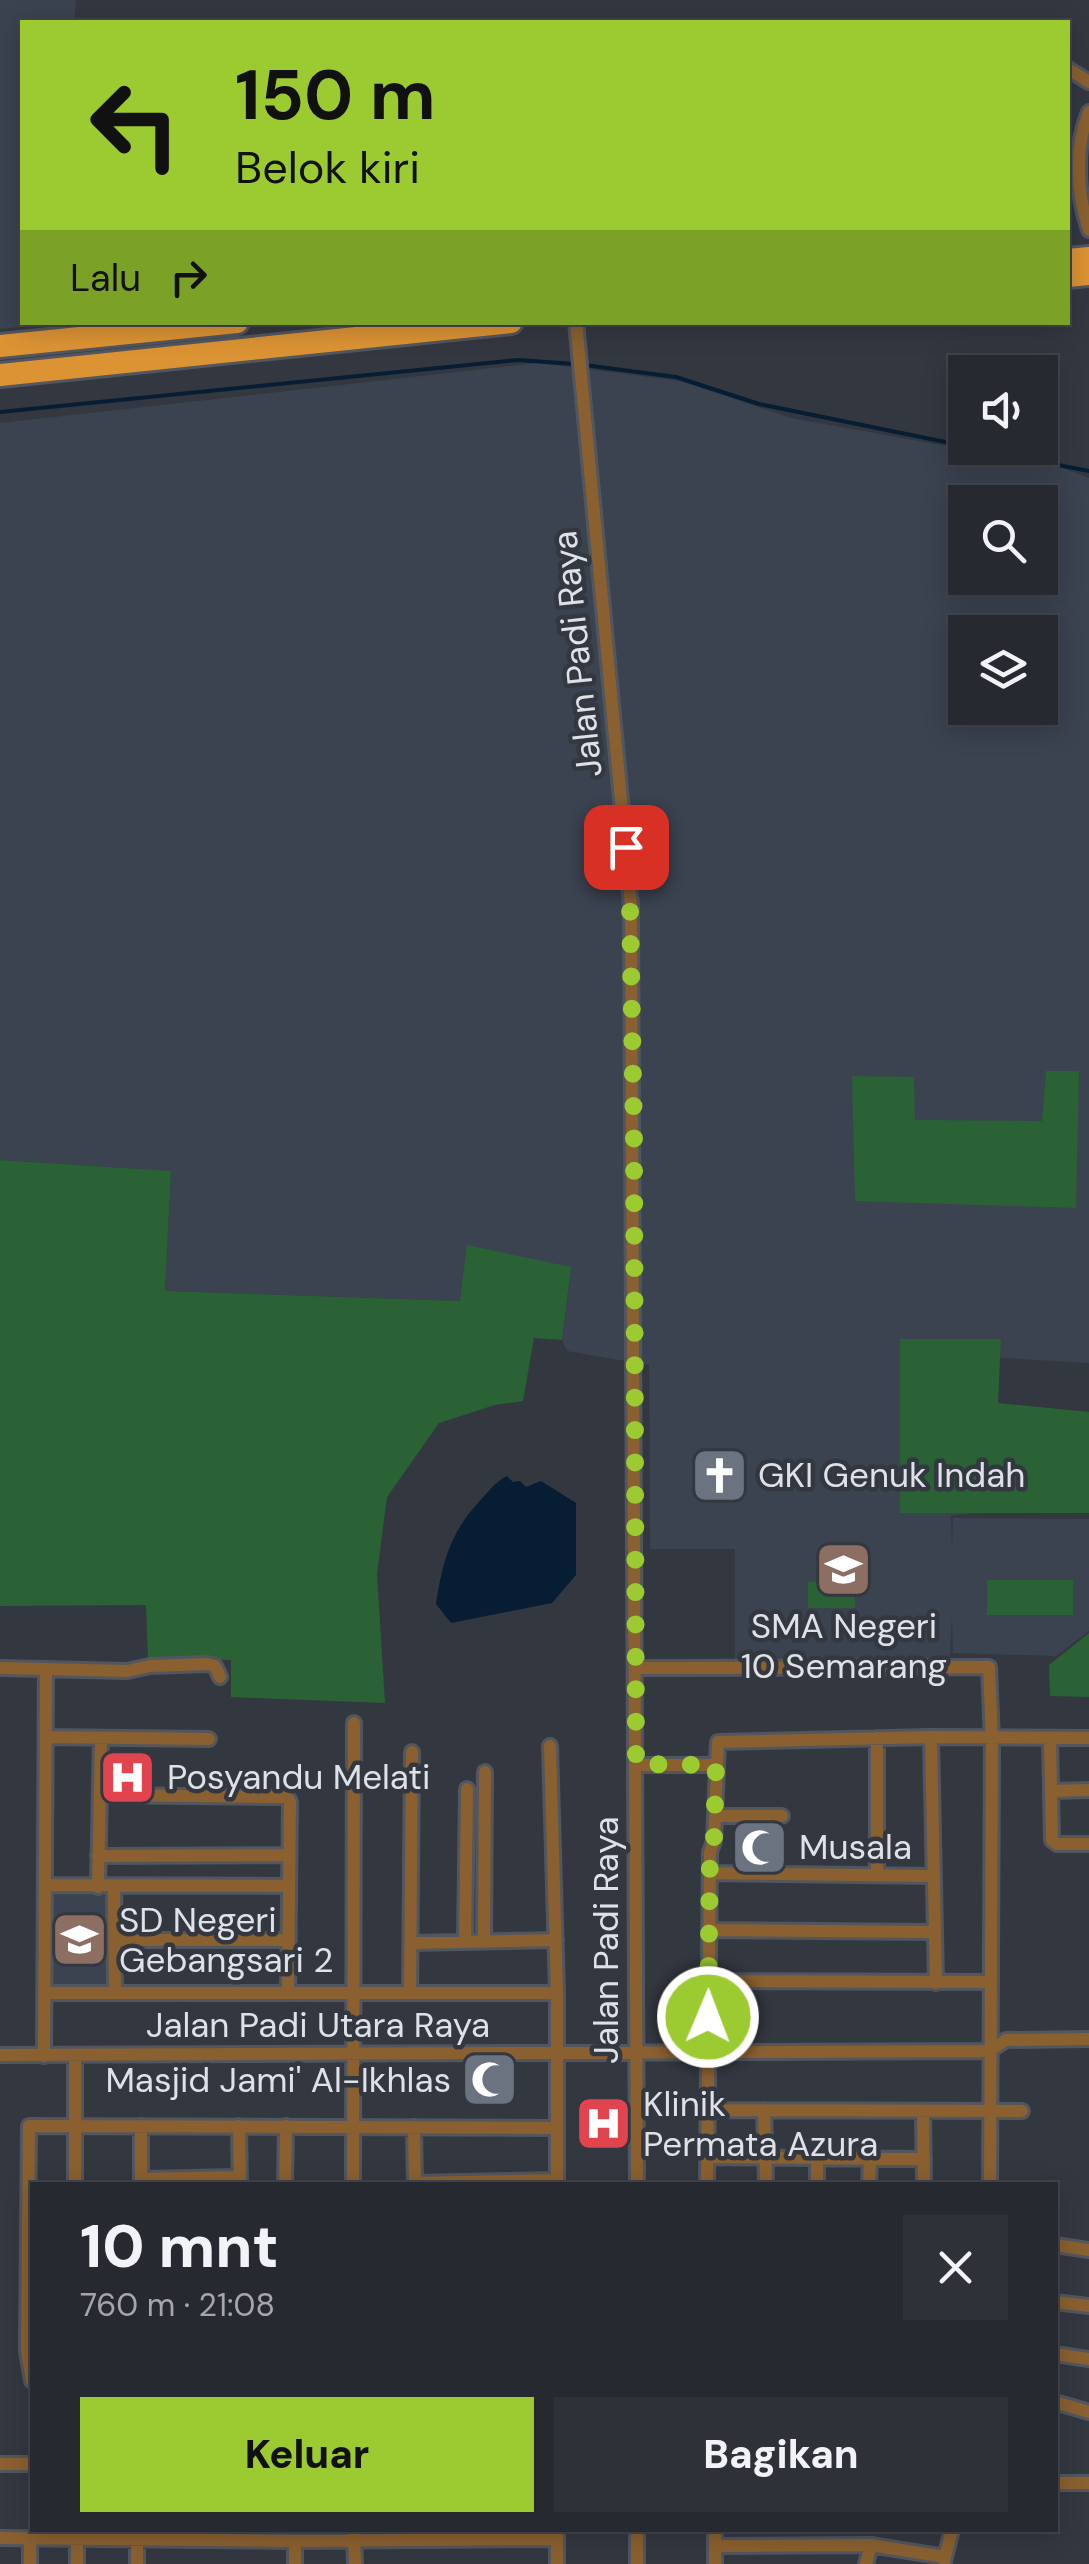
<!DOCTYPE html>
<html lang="id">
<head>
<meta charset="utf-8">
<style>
  :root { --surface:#262930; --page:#2e3138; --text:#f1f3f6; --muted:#a4a6ab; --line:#42454c; --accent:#9cca31 }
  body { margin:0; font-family:"DM Sans",sans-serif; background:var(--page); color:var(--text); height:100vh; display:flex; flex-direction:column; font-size:38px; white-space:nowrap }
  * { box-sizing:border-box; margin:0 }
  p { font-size:32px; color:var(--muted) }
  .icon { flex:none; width:55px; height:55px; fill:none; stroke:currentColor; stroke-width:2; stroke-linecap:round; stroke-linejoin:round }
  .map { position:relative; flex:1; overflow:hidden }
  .details { position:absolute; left:30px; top:2182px; width:1028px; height:350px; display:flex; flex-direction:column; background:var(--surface); border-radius:0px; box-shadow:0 5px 25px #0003,0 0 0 2px var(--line) }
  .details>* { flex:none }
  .hud { position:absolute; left:20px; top:20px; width:1050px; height:305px; border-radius:0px; box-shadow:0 5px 25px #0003,0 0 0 2px var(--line); background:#9cca31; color:#111; overflow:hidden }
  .fabs { position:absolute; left:948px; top:355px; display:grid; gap:20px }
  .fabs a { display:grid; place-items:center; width:110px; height:110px; border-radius:0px; background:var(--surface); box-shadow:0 5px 25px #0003,0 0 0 2px var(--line); font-size:50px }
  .pin { position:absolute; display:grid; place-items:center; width:85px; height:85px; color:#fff; margin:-42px; border-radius:20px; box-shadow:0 5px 15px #0006 }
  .me { position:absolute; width:110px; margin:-55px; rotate:1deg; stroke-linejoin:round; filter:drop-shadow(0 0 8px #0008) }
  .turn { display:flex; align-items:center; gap:35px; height:210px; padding:0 50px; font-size:45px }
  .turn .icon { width:130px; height:130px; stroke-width:2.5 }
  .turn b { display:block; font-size:70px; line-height:85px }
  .then { display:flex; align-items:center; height:95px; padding:0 50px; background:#0003; gap:20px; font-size:38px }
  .round { display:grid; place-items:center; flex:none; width:105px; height:105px; border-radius:0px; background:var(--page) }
  .headline { display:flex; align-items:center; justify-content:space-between; height:170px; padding:0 50px }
  h1 { font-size:60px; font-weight:800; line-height:75px }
  .button { display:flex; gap:20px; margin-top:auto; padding:20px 50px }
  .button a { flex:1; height:115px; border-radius:0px; background:var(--accent); color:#111; font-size:40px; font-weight:800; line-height:115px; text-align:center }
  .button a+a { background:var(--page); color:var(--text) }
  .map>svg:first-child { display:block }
</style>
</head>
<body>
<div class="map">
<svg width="1089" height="2564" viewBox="0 0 1089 2564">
  <rect width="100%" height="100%" fill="#333740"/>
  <!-- built -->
  <path fill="#3b4250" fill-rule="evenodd" d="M0,0H76L74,22H22V322L56,323L0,329Z
    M538,363L680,381L791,418L1057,466L1089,478V1363L972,1356L971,1508L969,1514L951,1515L952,1548L953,1518L1089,1519V1631L1056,1656L953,1653L952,1616L950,1658L735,1661V1549H650L649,1365L567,1351L562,1340L571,1267L461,1301L165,1291L171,1171L0,1160V423ZM965,502H1040V578H965ZM965,632H1040V708H965Z
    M47,1889H112L114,1992H47Z"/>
  <!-- green -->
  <path fill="#2a6235" d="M1046,1071H1079L1076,1208L855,1201L852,1076L914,1077L915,1120L1042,1121Z
    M0,1160L171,1171L165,1291L460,1301L467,1245L571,1267L562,1340L534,1338L523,1401L495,1405L439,1423L387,1497L377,1574L385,1703L231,1697V1660L148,1659L146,1605L0,1606Z
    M900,1339H1001L998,1403L1089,1412V1513H900Z
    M987,1580H1073V1615H987Z
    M808,1582H855V1608H808Z
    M1089,1633V1697L1050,1696L1049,1665Z"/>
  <!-- water -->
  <path fill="#071d33" d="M507,1476L513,1482L520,1481L526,1487L541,1481L576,1503V1575L552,1603L451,1623L436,1604C442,1564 450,1533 478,1503C487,1493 495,1482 507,1476Z"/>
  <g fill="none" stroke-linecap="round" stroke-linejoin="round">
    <!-- stream -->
    <path stroke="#071d33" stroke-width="4" d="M584,365L676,377L759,404L965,446
      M0,412L518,360L575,364
      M972,448L1089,471"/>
    <defs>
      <path id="minor" d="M1068,69L1089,82
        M1089,112C1074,148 1077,194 1089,230
        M576,322L631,906L637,2185
        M0,1668L127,1671L150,1666L207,1664L215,1666L220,1677
        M635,1668L989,1667L992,1740L990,2185
        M46,1737L209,1739
        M931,1737L936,1983
        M1050,1738L1052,1840L1057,1844H1089
        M550,1746L557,1993V2185
        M636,1765H716
        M1051,1791L1089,1790
        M100,1795L287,1797L290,1802L288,1993
        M715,1816H782
        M98,1856L289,1855
        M710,1873L933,1876
        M877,1875V1738
        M45,1885L289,1886
        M98,1887L101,1738
        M114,1887L115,1993
        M709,1930L932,1932
        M114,1940H289
        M484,1941L485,1772
        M465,1942L467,1789
        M411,1943L556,1940
        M709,1981L991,1982
        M44,1993H557
        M410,1993L412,1752
        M0,2055L989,2051L1006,2040L1089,2039
        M44,2056L46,1669
        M75,2056V2185
        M707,2110L1022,2111
        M764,2110L766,2185
        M923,2111L924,2185
        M141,2126V2183
        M239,2126L240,2184
        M414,2127L415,2185
        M707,2157L924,2159
        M817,2160V2185
        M141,2179L240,2177
        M415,2183L557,2180
        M285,2185L286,2126
        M353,2185L354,1723
        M707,2185L710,1852L714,1841L718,1742L931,1737L1089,1738
        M869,2185L870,2158
        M1055,2245L1089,2250
        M1055,2302L1089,2306
        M1055,2354L1089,2359
        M32,2381L27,2351L29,2126L556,2128
        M1055,2402L1089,2412
        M0,2464H32
        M1055,2483H1089
        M354,2530L355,2564
        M637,2530V2564
        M715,2530V2564
        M0,2538L295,2541L557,2539
        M295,2541V2564
        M715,2546L871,2545L945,2557
        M944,2561L952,2530
        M30,2564V2539
        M77,2564V2530
        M137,2564V2539
        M557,2564V2530
        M866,2564L871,2545"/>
      <path id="trunk" d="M1068,260L1089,258
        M1068,276L1089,274
        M0,346L237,322
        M0,375L511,322"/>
    </defs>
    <!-- minor casing -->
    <use href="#minor" stroke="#52565e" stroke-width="18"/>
    <!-- trunk casing -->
    <use href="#trunk" stroke="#52565e" stroke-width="28"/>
    <!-- minor -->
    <use href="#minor" stroke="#8a6030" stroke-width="12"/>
    <!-- trunk -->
    <use href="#trunk" stroke="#dc9334" stroke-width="22"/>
  </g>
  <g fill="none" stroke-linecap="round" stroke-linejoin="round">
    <!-- route -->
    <path stroke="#9cca31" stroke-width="18" stroke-dasharray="0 32.4" d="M626,847L630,906L634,1137L636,1764L716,1765L714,1840L710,1852L708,2017"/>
  </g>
  <!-- icons -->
  <defs>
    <symbol id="church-square" viewBox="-11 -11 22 22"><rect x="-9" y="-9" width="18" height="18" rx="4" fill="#6b7280" stroke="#333740"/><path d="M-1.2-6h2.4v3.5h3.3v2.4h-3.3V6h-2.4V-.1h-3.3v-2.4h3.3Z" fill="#fff"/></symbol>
    <symbol id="school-square" viewBox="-11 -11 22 22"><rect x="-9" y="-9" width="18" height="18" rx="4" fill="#8d6e63" stroke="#333740"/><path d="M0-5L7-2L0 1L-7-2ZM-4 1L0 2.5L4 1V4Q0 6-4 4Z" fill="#fff"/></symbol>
    <symbol id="hospital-square" viewBox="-11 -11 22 22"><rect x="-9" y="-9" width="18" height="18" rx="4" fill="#e0444e" stroke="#333740"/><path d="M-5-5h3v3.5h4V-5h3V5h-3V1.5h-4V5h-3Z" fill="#fff"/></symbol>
    <symbol id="mosque-square" viewBox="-11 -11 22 22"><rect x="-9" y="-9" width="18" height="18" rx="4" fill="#6b7280" stroke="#333740"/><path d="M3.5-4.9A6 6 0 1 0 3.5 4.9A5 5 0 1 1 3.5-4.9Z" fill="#fff"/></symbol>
  </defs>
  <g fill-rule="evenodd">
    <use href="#church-square" x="688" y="1444" width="63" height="63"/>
    <use href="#school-square" x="812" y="1538" width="63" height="63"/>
    <use href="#hospital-square" x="96" y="1746" width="63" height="63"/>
    <use href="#mosque-square" x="728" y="1816" width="63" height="63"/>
    <use href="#school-square" x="48" y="1908" width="63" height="63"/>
    <use href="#mosque-square" x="458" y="2048" width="63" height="63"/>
    <use href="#hospital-square" x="572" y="2092" width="63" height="63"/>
  </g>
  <g text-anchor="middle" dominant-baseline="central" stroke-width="9" stroke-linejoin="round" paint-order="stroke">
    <!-- street labels -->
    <g font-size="35" fill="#dee1e7" stroke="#333740">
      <text transform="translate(577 654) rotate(-96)">Jalan Padi Raya</text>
      <text transform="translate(606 1940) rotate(-90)">Jalan Padi Raya</text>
      <text x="318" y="2025">Jalan Padi Utara Raya</text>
    </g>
    <!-- poi labels -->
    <g font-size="35" fill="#dee1e7" stroke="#333740" text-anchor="start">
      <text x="758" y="1475">GKI Genuk Indah</text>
      <text x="844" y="1626" text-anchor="middle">SMA Negeri<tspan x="844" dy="40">10 Semarang</tspan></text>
      <text x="167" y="1777">Posyandu Melati</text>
      <text x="799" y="1847">Musala</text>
      <text x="119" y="1920">SD Negeri<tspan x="119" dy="40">Gebangsari 2</tspan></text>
      <text x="451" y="2080" text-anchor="end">Masjid Jami' Al-Ikhlas</text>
      <text x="643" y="2104">Klinik<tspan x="643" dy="40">Permata Azura</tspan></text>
    </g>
  </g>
</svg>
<div class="fabs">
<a><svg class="icon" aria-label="sound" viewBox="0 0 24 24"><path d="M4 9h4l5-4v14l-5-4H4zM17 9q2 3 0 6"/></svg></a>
<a><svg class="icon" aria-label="search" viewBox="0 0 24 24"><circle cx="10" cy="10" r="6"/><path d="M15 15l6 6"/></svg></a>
<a><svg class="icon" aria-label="layers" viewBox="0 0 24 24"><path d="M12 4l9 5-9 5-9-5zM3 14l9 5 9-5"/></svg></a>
</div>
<div class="pin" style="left:626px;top:847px;background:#d93025"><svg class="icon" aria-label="arrive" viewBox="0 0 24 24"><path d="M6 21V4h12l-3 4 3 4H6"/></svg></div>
<svg class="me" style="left:708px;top:2017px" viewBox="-20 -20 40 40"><circle r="17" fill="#9cca31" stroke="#fff" stroke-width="3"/><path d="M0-11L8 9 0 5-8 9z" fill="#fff"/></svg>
<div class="hud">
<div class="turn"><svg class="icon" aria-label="left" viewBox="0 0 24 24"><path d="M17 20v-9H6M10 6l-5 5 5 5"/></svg><div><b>150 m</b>Belok kiri</div></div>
<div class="then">Lalu<svg class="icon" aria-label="right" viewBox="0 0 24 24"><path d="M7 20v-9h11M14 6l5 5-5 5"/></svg></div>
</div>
<section class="details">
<div class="headline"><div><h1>10 mnt</h1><p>760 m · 21:08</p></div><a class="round"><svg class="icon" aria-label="close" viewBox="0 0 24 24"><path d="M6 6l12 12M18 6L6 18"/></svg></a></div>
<div class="button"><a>Keluar</a><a>Bagikan</a></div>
</section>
</div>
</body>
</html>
